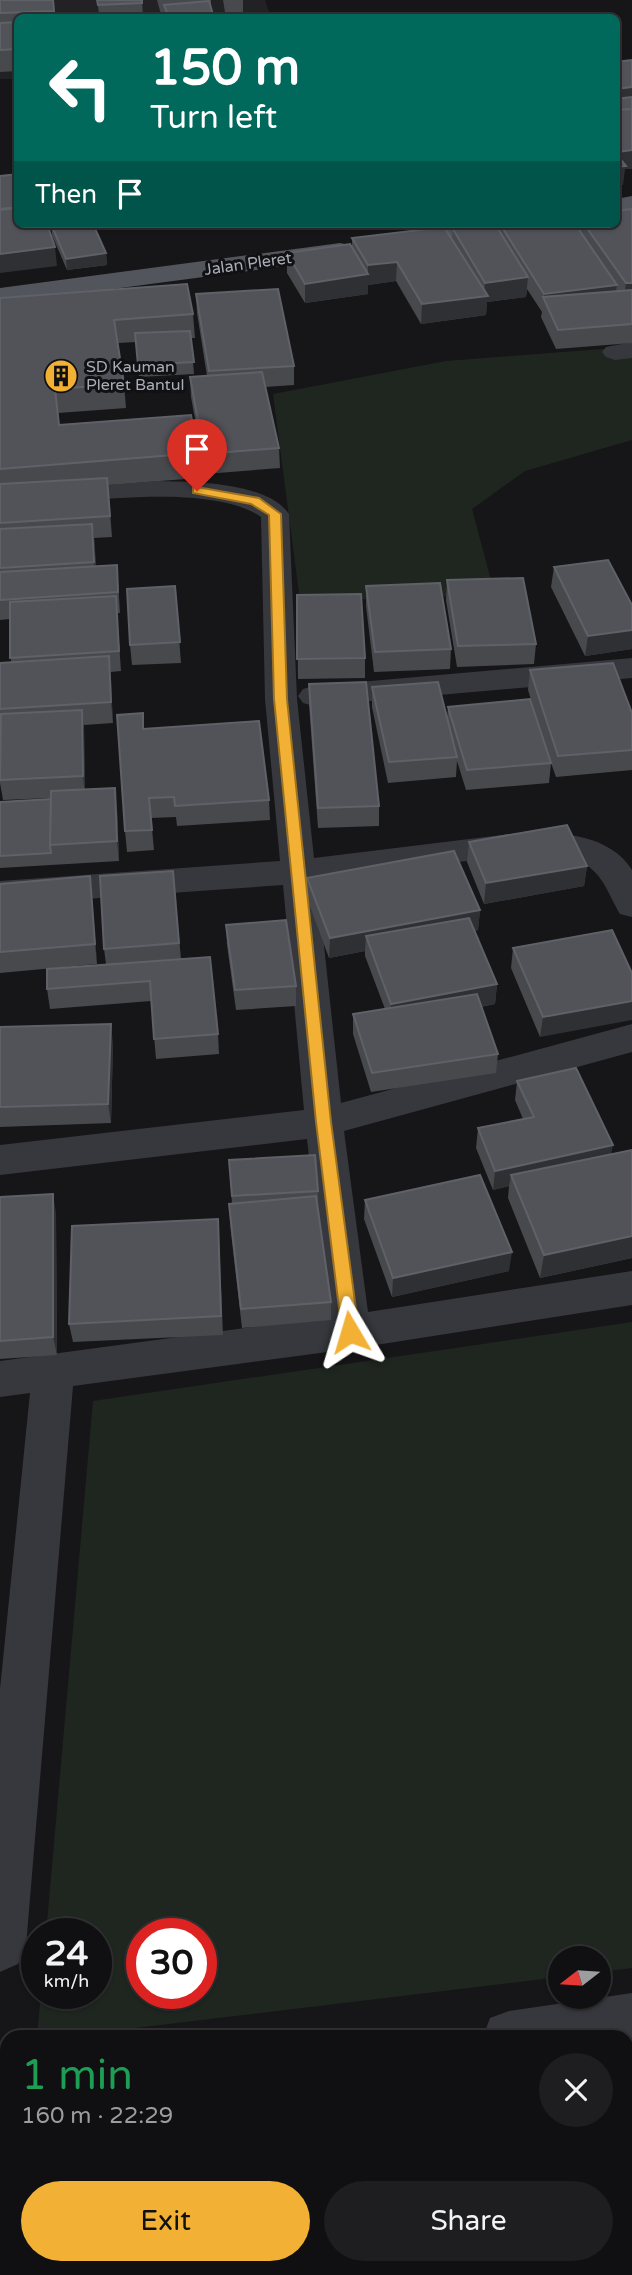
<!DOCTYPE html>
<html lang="en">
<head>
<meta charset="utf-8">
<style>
  :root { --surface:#101012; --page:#1e1e20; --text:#f1f3f6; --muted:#9c9d9f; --line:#303032; --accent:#f2b134 }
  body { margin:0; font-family:"Varela Round",sans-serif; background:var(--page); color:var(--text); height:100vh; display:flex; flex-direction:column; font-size:26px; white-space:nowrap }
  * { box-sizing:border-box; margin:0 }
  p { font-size:23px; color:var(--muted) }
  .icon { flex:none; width:38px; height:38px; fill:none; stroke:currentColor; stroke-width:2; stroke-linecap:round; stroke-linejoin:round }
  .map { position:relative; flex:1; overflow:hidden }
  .side { position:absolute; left:0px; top:2030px; width:634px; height:245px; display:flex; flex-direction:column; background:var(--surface); border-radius:21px 21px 0 0; box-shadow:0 2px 5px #0004,0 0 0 2px var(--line) }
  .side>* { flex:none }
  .banner { position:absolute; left:14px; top:14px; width:606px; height:214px; border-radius:10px; box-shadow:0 2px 5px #0004,0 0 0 2px var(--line); background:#00695c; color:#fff; overflow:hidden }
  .needle { width:46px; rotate:253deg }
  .fabs { position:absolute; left:548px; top:1946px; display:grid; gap:14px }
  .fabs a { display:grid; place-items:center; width:63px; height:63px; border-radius:50%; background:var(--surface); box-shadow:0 2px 5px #0004,0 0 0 2px var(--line); font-size:35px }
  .speed { position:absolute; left:21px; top:1918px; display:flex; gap:14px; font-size:35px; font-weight:700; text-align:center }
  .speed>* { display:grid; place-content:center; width:91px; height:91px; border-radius:50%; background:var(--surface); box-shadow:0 2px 5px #0004,0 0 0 2px var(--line); line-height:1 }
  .speed small { font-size:18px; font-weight:400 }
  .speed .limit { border:10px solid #d22; background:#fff; color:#111 }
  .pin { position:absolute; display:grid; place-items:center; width:60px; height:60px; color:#fff; margin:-72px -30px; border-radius:50% 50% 50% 0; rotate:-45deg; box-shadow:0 0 7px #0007 }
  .pin .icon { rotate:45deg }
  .me { position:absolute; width:77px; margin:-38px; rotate:353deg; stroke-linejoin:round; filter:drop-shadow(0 0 5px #0008) }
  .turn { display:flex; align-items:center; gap:24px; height:147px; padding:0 21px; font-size:32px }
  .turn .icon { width:91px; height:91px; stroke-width:2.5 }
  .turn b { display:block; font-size:49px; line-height:60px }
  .then { display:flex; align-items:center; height:66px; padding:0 21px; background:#0003; gap:14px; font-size:26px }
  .round { display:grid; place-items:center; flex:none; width:74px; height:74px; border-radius:37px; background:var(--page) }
  .summary { display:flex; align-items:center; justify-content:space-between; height:119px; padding:0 21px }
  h1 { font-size:42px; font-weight:600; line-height:52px; color:#1e9e55 }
  .cta { display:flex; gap:14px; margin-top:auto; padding:14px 21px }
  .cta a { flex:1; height:80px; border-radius:42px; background:var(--accent); color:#111; font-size:28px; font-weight:600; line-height:80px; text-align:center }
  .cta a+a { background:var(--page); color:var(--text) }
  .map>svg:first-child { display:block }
</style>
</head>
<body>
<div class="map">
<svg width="632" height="2275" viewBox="0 0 632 2275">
  <rect width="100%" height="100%" fill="#161618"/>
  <!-- built -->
  <path fill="#222225" d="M0,0H265L271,17L18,18L17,79H0Z"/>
  <!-- green -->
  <path fill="#1e261f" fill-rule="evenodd" d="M628,347L632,355V440L525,471L472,509L495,595L300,601L273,394L446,361Z
    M632,1322V1968L599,1972L598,1958H560V1977L60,2037H37L41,1993H96V1934H46L93,1401ZM142,1934H201V1993H142Z"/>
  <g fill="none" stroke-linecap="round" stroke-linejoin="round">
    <!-- minor -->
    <path fill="#37383d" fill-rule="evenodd" d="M632,342V358L615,360L606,357L602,352L606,347Z
      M159,481C195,482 267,482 289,514L297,699L314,858L527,832C565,833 610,835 632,870V917L620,914C608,894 604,875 583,863C548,843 366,875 317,881L341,1103L632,1024V1052L344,1131L368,1312L632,1271V1305L350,1349L73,1386L26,1946L18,1964L0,1972V1689L30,1393L0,1397V1361L327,1317L307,1139L0,1175V1145L304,1110L283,885L0,905V881L280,861L265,699L261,517C208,480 64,504 0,509V493Z
      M632,658V678L314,706L303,703L298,696L303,689L314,686Z
      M632,1993V2045L626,2046V2037H483L490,2018L509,2011Z
      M7,2082V2136L0,2137V2083Z"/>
    <!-- major -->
    <path fill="#53555c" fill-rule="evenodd" d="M632,196V210L616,213V199Z
      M450,224H506L502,229L494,231L396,247L387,245L384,240L387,235L396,233Z
      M340,243L349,245L352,250L349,255L264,269L0,304V288Z"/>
  </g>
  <!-- wall -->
  <path fill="#47494d" d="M0,0H53L54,18H18V71L0,72Z
    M97,0H142L143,18H84L99,13Z
    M157,0H211V9L214,18H162Z
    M223,0H243V14L257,18H226Z
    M632,209V343L556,349L541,317L542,312L527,289L526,297L487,302L486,315L421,324L396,281L368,285V294L305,303L287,273V253L352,248V238L452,239L453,229L499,231V224L577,227V224H616Z
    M51,224L106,253L107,265L67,270L52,235Z
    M196,294L294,366V385L265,387L279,448L280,468L205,474L191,397L190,377L207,376L197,313Z
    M0,298L193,314L195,338H191L194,374L139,377L136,342L118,343L124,384L126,408L58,413L59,425L198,453L199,478L108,485L112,537L94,538L96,566L117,565L120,613H117L121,671L110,672L113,723L84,725L85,789L117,808L119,861L0,868V802L51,799V798L3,800L0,783V663L11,662L10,619L0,620Z
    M554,567L632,604V601V649L585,656L551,587Z
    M447,580L536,644L534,664L457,667L446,600Z
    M175,586L181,663L132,665L130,645Z
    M366,586L451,649L450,669L374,672L366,606Z
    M297,595L365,658V678L298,679Z
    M530,670L632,713V770L556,777L551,763L549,783L466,790L457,761L456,777L388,783L372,707V687L447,718L448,707L550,761L528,690Z
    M309,684L379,806V826L318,828L309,704Z
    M143,713L144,729L269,800L270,820L177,826L176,817L151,818L154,850L127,852L125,831Z
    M469,842L587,866L584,886L484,904L467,862Z
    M173,871L181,959L218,1034L219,1054L156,1059L151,1001L50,1009L47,989L106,964L104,949Z
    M307,878L480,910L478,930L474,931L497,984L495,1004L481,1007L498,1054L496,1073L371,1092L353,1034V1014L385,1009L365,956V951L329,958L307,898Z
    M0,884L92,897L97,964L0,973Z
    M226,925L296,986V1006L236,1010L227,945Z
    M612,930L540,1037L511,968L513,948Z
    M0,1027L113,1044L111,1123L0,1127Z
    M517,1081L611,1154L632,1150V1258L540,1278L508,1198L509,1186L493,1190L476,1148L478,1128L523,1119L515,1100Z
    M229,1160L318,1191V1202H317L331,1302V1320L242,1328L230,1224L229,1204H232Z
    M0,1197L56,1213L57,1355L0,1359Z
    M365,1200L509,1271L392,1297L364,1219Z
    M219,1238L223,1335L73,1342L69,1324Z
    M425,2268H534L535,2275H426Z"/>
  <!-- shaded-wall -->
  <path fill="#2f3033" d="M632,87V105L616,107V89Z
    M632,150V169H625L623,185L616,186L617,152Z
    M55,247L57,266L0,273V254Z
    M106,253L107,265L67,270L66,259Z
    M397,262L396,281L368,285V294L305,303V284L368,274V265Z
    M528,277L526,297L487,302L486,315L421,324L422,304L484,296L485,283Z
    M626,283H632V302L623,303Z
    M617,285L614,304L544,299V294Z
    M92,524L95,544L96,583L94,562Z
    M632,630V649L585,656L588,636Z
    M109,656L111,677L113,723L111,702Z
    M82,710L84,731L85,796L83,776Z
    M115,788L117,808L119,861L117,841Z
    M587,866L584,886L484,904L486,883Z
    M90,876L92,897L97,964L95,944Z
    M480,910L478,930L371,950L366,936L365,951L329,958L330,938Z
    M497,984L495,1004L390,1024L391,1004Z
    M632,1001V1020L540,1037L543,1017Z
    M111,1024L113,1044L111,1123L108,1104Z
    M613,1145L609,1165L511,1175L509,1186L493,1190L495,1171Z
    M53,1194L56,1213L57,1355L53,1337Z
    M632,1236V1258L540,1278L544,1255Z
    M512,1252L509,1271L392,1297L393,1278Z"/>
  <!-- building -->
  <path fill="#525359" stroke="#5f6168" stroke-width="2" d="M0,0H53L54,11L0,13Z
    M97,0H142V3L98,5Z
    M209,1L214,18H169L164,5Z
    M136,13V18H84V14Z
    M257,14V18H233V15Z
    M18,22V49L0,50V23Z
    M632,60V87L616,89V62Z
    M632,97V109L616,110V99Z
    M632,109V150L617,152L616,110Z
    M616,154L626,166L616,167Z
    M18,174V207L0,209V176Z
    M18,208V224H47L55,247L0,254V210Z
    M632,209V283H626L584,224H616V211Z
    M51,224H93L106,253L66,259Z
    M495,224L528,277L485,283L453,229Z
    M500,224H575L617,285L544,294Z
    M444,227L488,296L422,304L397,262L368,265L352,238Z
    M350,244L368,274L305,284L287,253Z
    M187,284L193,314L114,320L124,384L55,389L59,425L191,415L198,453L0,469V298Z
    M278,289L294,366L209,371L196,294Z
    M632,290V324L558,330L543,297Z
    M190,331L194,362L138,365L135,333Z
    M262,372L279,448L204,454L190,377Z
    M107,478L110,516L0,523V484Z
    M92,524L94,562L0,568V529Z
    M608,560L632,605V630L588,636L554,567Z
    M117,565L118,592L0,600V572Z
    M523,578L536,644L458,646L447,580Z
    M440,583L451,649L375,652L366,586Z
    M175,586L180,642L130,645L127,589Z
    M361,594L365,658L297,659V595Z
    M116,596L119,651L10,658V602Z
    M109,656L111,702L0,709V663Z
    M613,663L632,713V750L558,756L530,670Z
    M366,682L379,806L318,808L309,684Z
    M438,682L457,757L389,762L372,687Z
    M530,699L551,763L467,770L448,707Z
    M82,710L83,776L0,780L1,714Z
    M143,713V729L259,721L269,800L175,806L174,797L149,798L152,830L125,831L117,715Z
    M115,788L117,841L50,845L51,791Z
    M51,799L50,845L51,853L0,856V802Z
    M567,825L587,866L486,883L469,842Z
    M454,851L480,910L330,938L307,878Z
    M173,871L179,943L104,949L100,876Z
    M90,876L95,944L0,952V884Z
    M469,918L497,984L391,1004L366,936Z
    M286,920L296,986L235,990L226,925Z
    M612,930L632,973V1001L543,1017L513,948Z
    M210,957L218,1034L154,1039L150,981L47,989V969Z
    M477,994L498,1054L372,1073L353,1014Z
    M111,1024L108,1104L0,1107V1027Z
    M576,1068L613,1145L495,1171L478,1128L534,1117L517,1081Z
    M632,1150V1236L544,1255L511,1175Z
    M315,1155L318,1191L232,1196L229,1160Z
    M480,1175L512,1252L393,1278L365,1200Z
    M53,1194V1337L0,1341V1197Z
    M316,1196L331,1302L241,1309L229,1204Z
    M218,1219L221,1316L69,1324L72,1226Z
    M329,2268H411L412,2275H331Z
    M428,2268H534L535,2275H430Z"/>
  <!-- route -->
  <path fill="#f2b134" stroke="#9d7322" stroke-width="2" d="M197,487L259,498L281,514L287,699L331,1122L359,1332L356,1337L350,1340L344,1337L342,1332L316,1122L274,699L269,515L251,504L193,493V488Z"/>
  <!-- icons -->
  <defs>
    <symbol id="building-disc" viewBox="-11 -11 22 22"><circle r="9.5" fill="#f2b134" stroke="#111113"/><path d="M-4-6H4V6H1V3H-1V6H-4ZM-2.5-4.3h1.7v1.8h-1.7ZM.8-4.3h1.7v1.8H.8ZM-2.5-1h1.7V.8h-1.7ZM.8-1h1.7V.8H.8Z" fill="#111"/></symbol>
  </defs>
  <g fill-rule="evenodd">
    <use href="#building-disc" x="42" y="357" width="38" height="38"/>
  </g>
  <g text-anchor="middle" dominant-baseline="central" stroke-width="6" stroke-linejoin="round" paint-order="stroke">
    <!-- far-street labels -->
    <g font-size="16" fill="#a8adb8" stroke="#111113">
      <text transform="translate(248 264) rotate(-8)">Jalan Pleret</text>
    </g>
    <!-- far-poi labels -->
    <g font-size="16" fill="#a8adb8" stroke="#111113" text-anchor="start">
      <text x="86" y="367">SD Kauman<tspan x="86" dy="18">Pleret Bantul</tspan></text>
    </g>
  </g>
</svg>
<div class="fabs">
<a><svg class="needle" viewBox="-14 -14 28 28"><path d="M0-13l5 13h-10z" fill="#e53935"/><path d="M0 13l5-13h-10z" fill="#9c9d9f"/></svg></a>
</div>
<div class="speed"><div>24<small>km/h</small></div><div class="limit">30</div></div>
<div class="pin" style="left:197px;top:491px;background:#d93025"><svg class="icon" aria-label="arrive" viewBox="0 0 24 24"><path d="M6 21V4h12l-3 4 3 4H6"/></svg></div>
<svg class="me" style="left:350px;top:1332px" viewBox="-20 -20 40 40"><path d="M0-17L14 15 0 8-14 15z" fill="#f2b134" stroke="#fff" stroke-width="4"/></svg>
<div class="banner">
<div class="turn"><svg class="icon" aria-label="left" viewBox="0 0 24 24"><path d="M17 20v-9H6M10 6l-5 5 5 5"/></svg><div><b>150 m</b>Turn left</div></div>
<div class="then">Then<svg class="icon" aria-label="arrive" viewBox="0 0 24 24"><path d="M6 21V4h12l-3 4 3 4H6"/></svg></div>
</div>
<section class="side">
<div class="summary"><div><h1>1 min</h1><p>160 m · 22:29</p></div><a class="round"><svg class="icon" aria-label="close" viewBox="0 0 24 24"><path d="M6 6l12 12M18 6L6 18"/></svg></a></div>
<div class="cta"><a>Exit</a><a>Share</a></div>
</section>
</div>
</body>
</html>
